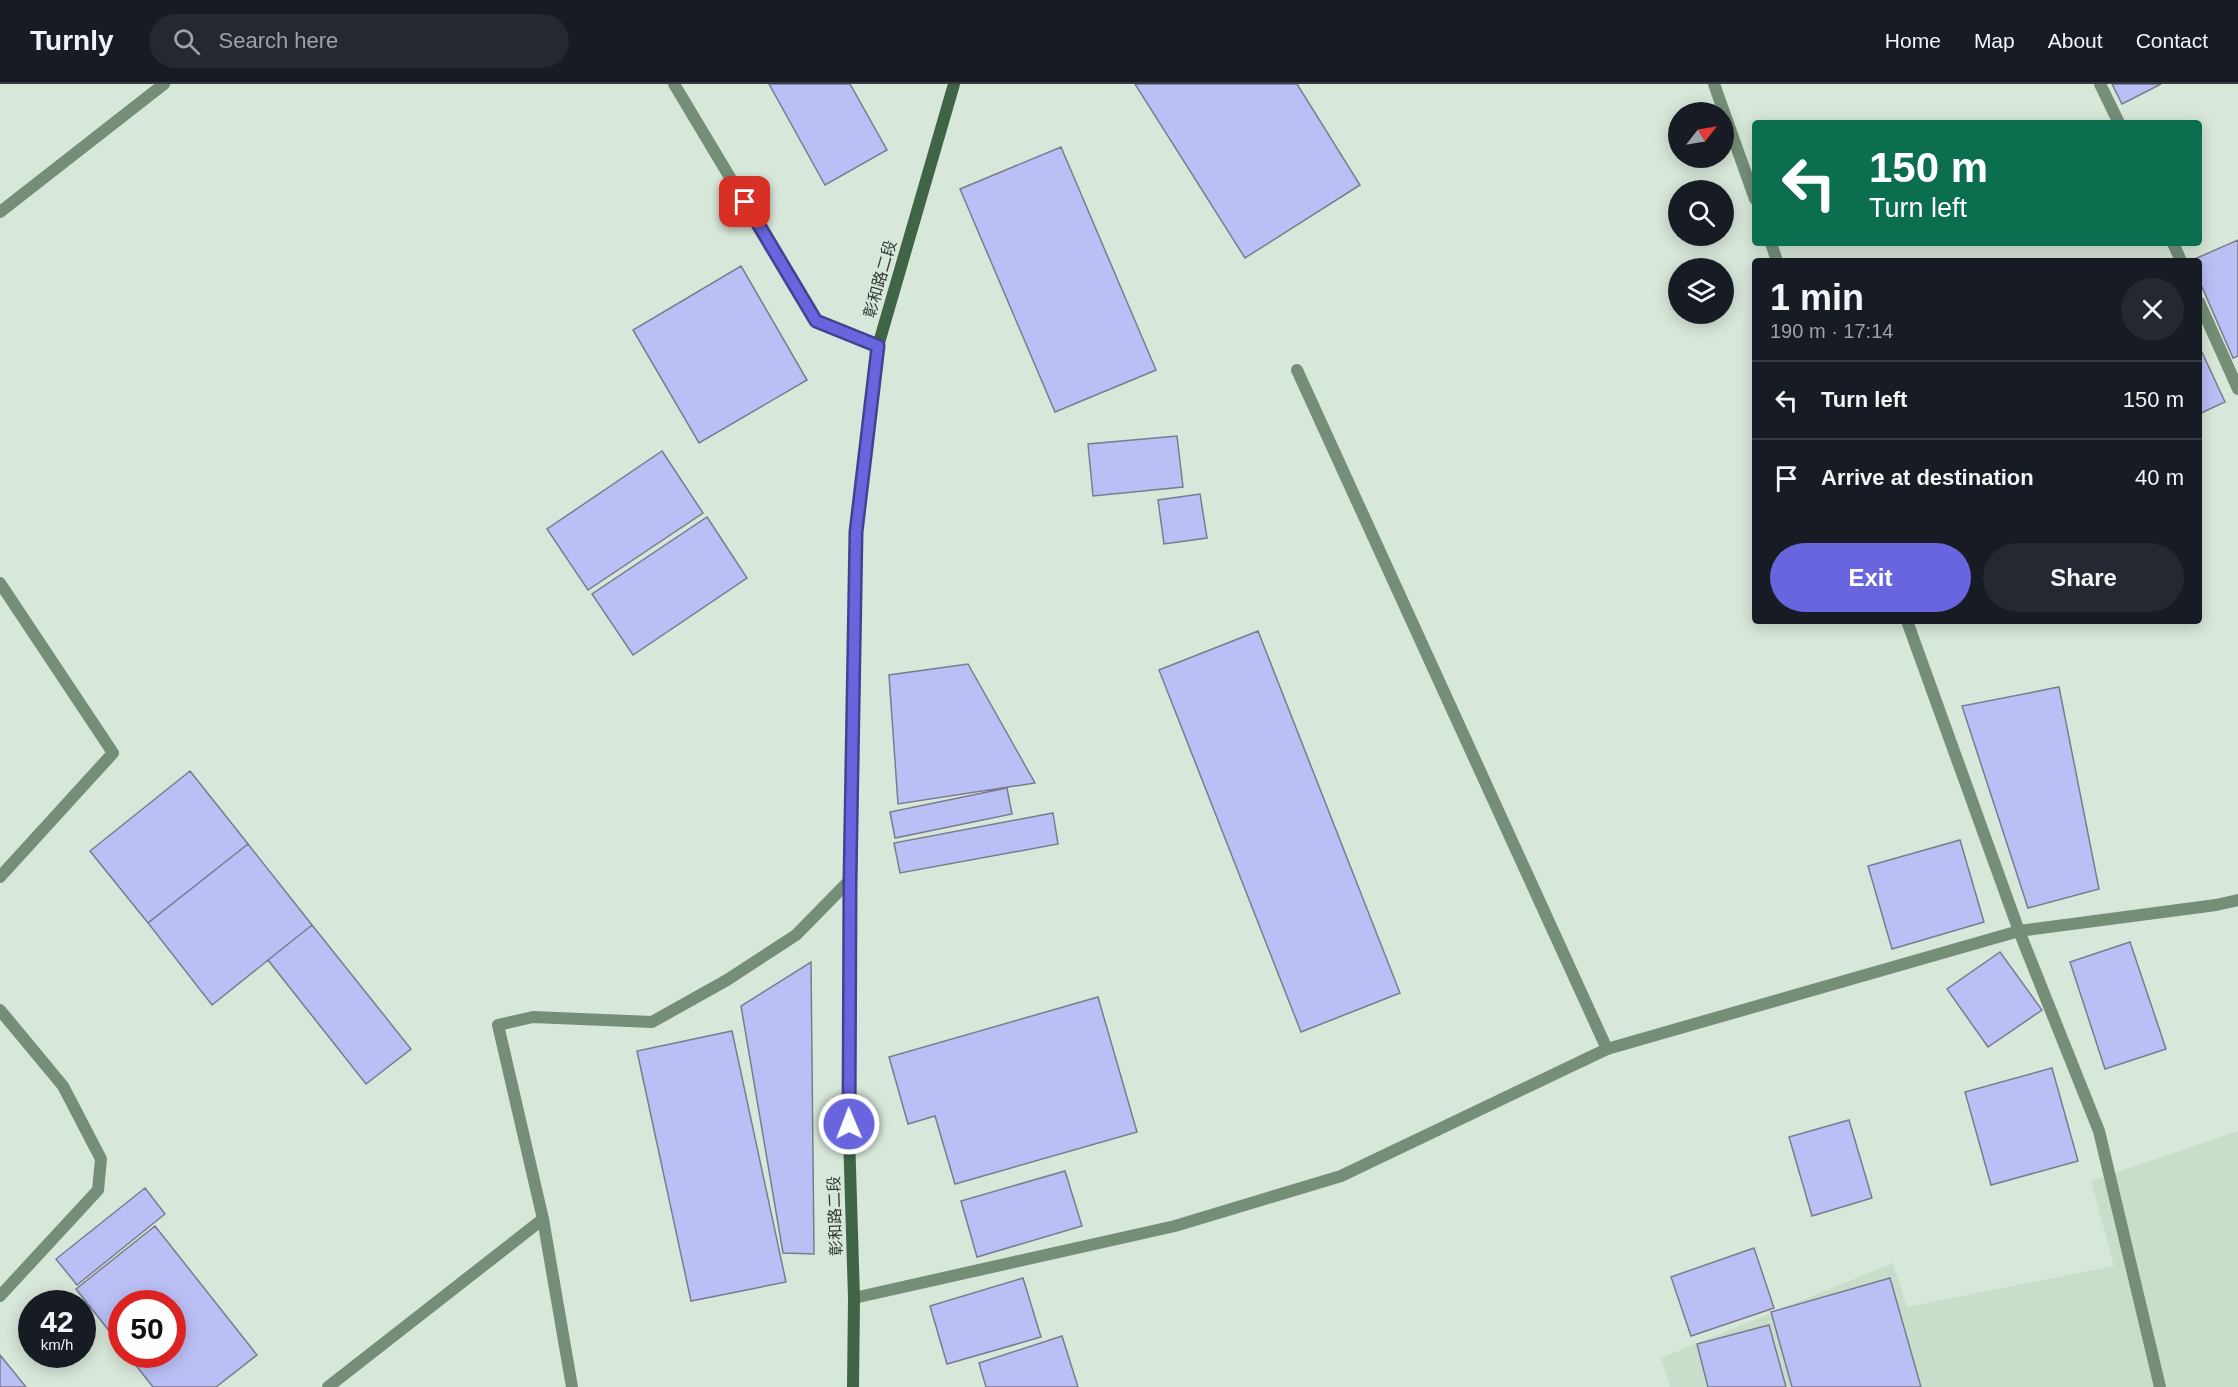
<!DOCTYPE html>
<html lang="en">
<head>
<meta charset="utf-8">
<style>
  :root { --surface:#171b24; --page:#242831; --text:#f1f3f6; --muted:#9ea1a6; --line:#363941; --accent:#6865de }
  body { margin:0; font-family:Helvetica,"Noto Sans TC",sans-serif; background:var(--page); color:var(--text); height:100vh; display:flex; flex-direction:column; font-size:22px; white-space:nowrap }
  * { box-sizing:border-box; margin:0 }
  p { font-size:20px; color:var(--muted) }
  .icon { flex:none; width:33px; height:33px; fill:none; stroke:currentColor; stroke-width:2; stroke-linecap:round; stroke-linejoin:round }
  .map { position:relative; flex:1; overflow:hidden }
  .details { position:absolute; left:1752px; top:174px; width:450px; height:366px; display:flex; flex-direction:column; background:var(--surface); border-radius:6px; box-shadow:0 3px 15px #0003 }
  .details>* { flex:none }
  .hud { position:absolute; left:1752px; top:36px; width:450px; height:126px; border-radius:6px; box-shadow:0 3px 15px #0003; background:#0b6e4f; color:#fff; overflow:hidden }
  .needle { width:39px; rotate:59deg }
  .fabs { position:absolute; left:1668px; top:18px; display:grid; gap:12px }
  .fabs a { display:grid; place-items:center; width:66px; height:66px; border-radius:50%; background:var(--surface); box-shadow:0 3px 15px #0003; font-size:30px }
  .speed { position:absolute; left:18px; top:1206px; display:flex; gap:12px; font-size:30px; font-weight:700; text-align:center }
  .speed>* { display:grid; place-content:center; width:78px; height:78px; border-radius:50%; background:var(--surface); box-shadow:0 3px 15px #0003; line-height:1 }
  .speed small { font-size:15px; font-weight:400 }
  .speed .limit { border:9px solid #d22; background:#fff; color:#111 }
  .pin { position:absolute; display:grid; place-items:center; width:51px; height:51px; color:#fff; margin:-26px; border-radius:12px; box-shadow:0 3px 9px #0006 }
  .me { position:absolute; width:66px; margin:-33px; rotate:359deg; stroke-linejoin:round; filter:drop-shadow(0 0 4px #0008) }
  .turn { display:flex; align-items:center; gap:21px; height:126px; padding:0 18px; font-size:27px }
  .turn .icon { width:78px; height:78px; stroke-width:2.5 }
  .turn b { display:block; font-size:42px; line-height:51px }
  .round { display:grid; place-items:center; flex:none; width:63px; height:63px; border-radius:32px; background:var(--page) }
  .overview { display:flex; align-items:center; justify-content:space-between; height:102px; padding:0 18px }
  h1 { font-size:36px; font-weight:600; line-height:45px }
  .button { display:flex; gap:12px; margin-top:auto; padding:12px 18px }
  .button a { flex:1; height:69px; border-radius:36px; background:var(--accent); color:#fff; font-size:24px; font-weight:600; line-height:69px; text-align:center }
  .button a+a { background:var(--page); color:var(--text) }
  ul { padding:0; list-style:none }
  li { display:flex; align-items:center; gap:18px; height:78px; padding:0 18px; border-top:2px solid var(--line) }
  li div { flex:1 }
  li b { display:block; font-size:22px }
  li em { font-style:normal }
  header { display:flex; align-items:center; gap:36px; box-sizing:border-box; height:84px; padding:0 30px; background:var(--surface); border-bottom:2px solid var(--line) }
  header strong { font-size:28px }
  nav { display:flex; gap:33px; margin-inline-start:auto; font-size:21px }
  .search { width:420px; height:54px; background:var(--page); display:flex; align-items:center; gap:15px; box-sizing:border-box; padding:0 21px; border-radius:33px; color:var(--muted); font-size:22px }
  .map>svg:first-child { display:block }
</style>
</head>
<body>
<header>
<strong>Turnly</strong>
<div class="search"><svg class="icon" aria-label="search" viewBox="0 0 24 24"><circle cx="10" cy="10" r="6"/><path d="M15 15l6 6"/></svg>Search here</div>
<nav><a>Home</a><a>Map</a><a>About</a><a>Contact</a></nav>
</header>
<div class="map">
<svg width="2238" height="1303" viewBox="0 0 2238 1303">
  <rect width="100%" height="100%" fill="#d7e7d9"/>
  <!-- built -->
  <path fill="#c8deca" d="M2238,1047V1303H1670L1661,1274L1893,1179L1907,1223L2114,1182L2091,1097Z"/>
  <!-- building -->
  <path fill="#babff6" stroke="#7a7c8d" stroke-width="1.5" d="M769,0H850L887,66L825,101Z
    M1135,0H1297L1360,101L1245,174Z
    M2112,0H2161L2122,20Z
    M1061,63L1156,286L1055,328L960,105Z
    M2238,156V272L2233,274L2199,196V177H2190Z
    M741,182L807,296L699,359L633,246Z
    M2200,264L2225,318L2199,330V265Z
    M1177,352L1183,403L1093,412L1088,360Z
    M662,367L703,429L588,506L547,445Z
    M1200,410L1207,454L1164,460L1158,416Z
    M707,433L747,494L633,571L592,510Z
    M1258,547L1400,909L1301,948L1159,586Z
    M968,580L1035,699L898,720L889,591Z
    M2059,603L2099,805L2028,824L1962,622Z
    M190,687L248,760L148,839L90,767Z
    M1007,704L1012,730L895,754L890,728Z
    M1053,729L1058,760L900,789L894,759Z
    M1960,756L1984,838L1892,865L1868,782Z
    M248,760L312,841L212,921L148,839Z
    M312,841L411,965L366,1000L268,876Z
    M2130,858L2166,965L2105,985L2070,878Z
    M2000,868L2042,926L1988,963L1947,905Z
    M811,878L814,1170L783,1169L741,922Z
    M1098,913L1137,1048L955,1100L935,1032L908,1040L889,973Z
    M732,947L786,1198L691,1217L637,967Z
    M2052,984L2078,1077L1991,1101L1965,1008Z
    M1849,1036L1872,1114L1812,1132L1789,1053Z
    M1065,1087L1082,1142L977,1173L961,1117Z
    M145,1104L165,1130L77,1201L56,1175Z
    M155,1142L257,1271L216,1303H153L127,1270H172V1220H122V1263L76,1205Z
    M1754,1164L1774,1224L1691,1252L1671,1193Z
    M1023,1194L1041,1253L947,1280L930,1222Z
    M1890,1194L1921,1303H1792L1771,1228Z
    M1769,1241L1786,1303H1708L1697,1260Z
    M1062,1252L1078,1303H986L979,1279Z
    M0,1271L26,1303H0Z"/>
  <g fill="none" stroke-linecap="round" stroke-linejoin="round">
    <!-- lane -->
    <path stroke="#748e77" stroke-width="12" d="M0,128L164,0
      M1297,286L1607,965
      M0,499L113,669L0,793
      M0,926L63,1002L101,1075L98,1106L0,1212
      M572,1303L543,1135L498,941L533,933L652,938L727,896L796,851L850,796"/>
    <!-- street -->
    <path stroke="#748e77" stroke-width="12" d="M674,0L816,237L878,262
      M1714,0L1755,115
      M2100,0L2119,39
      M1771,159L1777,177
      M2173,159L2181,177
      M2199,218L2238,305
      M1907,537L2019,847L2099,1047L2160,1303
      M854,1214L1175,1142L1341,1092L1607,965L2019,847L2216,821L2238,816
      M328,1303L543,1135"/>
    <!-- secondary -->
    <path stroke="#406546" stroke-width="12" d="M853,1303L854,1214L848,1018L856,448L878,262L954,0"/>
  </g>
  <g fill="none" stroke-linecap="round" stroke-linejoin="round">
    <defs>
      <path id="route" d="M745,118L816,237L878,262L856,448L850,796L849,1040"/>
    </defs>
    <!-- route casing -->
    <use href="#route" stroke="#444290" stroke-width="15"/>
    <!-- route -->
    <use href="#route" stroke="#6865de" stroke-width="10"/>
  </g>
  <g text-anchor="middle" dominant-baseline="central" stroke-width="4.5" stroke-linejoin="round" paint-order="stroke">
    <!-- street labels -->
    <g font-size="16" fill="#323833" stroke="#d7e7d9">
      <text transform="translate(880 195) rotate(-74)">彰和路二段</text>
      <text transform="translate(835 1132) rotate(-92)">彰和路二段</text>
    </g>
  </g>
</svg>
<div class="fabs">
<a><svg class="needle" viewBox="-14 -14 28 28"><path d="M0-13l5 13h-10z" fill="#e53935"/><path d="M0 13l5-13h-10z" fill="#9ea1a6"/></svg></a>
<a><svg class="icon" aria-label="search" viewBox="0 0 24 24"><circle cx="10" cy="10" r="6"/><path d="M15 15l6 6"/></svg></a>
<a><svg class="icon" aria-label="layers" viewBox="0 0 24 24"><path d="M12 4l9 5-9 5-9-5zM3 14l9 5 9-5"/></svg></a>
</div>
<div class="speed"><div>42<small>km/h</small></div><div class="limit">50</div></div>
<div class="pin" style="left:745px;top:118px;background:#d93025"><svg class="icon" aria-label="arrive" viewBox="0 0 24 24"><path d="M6 21V4h12l-3 4 3 4H6"/></svg></div>
<svg class="me" style="left:849px;top:1040px" viewBox="-20 -20 40 40"><circle r="17" fill="#6865de" stroke="#fff" stroke-width="3"/><path d="M0-11L8 9 0 5-8 9z" fill="#fff"/></svg>
<div class="hud">
<div class="turn"><svg class="icon" aria-label="left" viewBox="0 0 24 24"><path d="M17 20v-9H6M10 6l-5 5 5 5"/></svg><div><b>150 m</b>Turn left</div></div>
</div>
<section class="details">
<div class="overview"><div><h1>1 min</h1><p>190 m · 17:14</p></div><a class="round"><svg class="icon" aria-label="close" viewBox="0 0 24 24"><path d="M6 6l12 12M18 6L6 18"/></svg></a></div>
<ul>
<li><svg class="icon" aria-label="left" viewBox="0 0 24 24"><path d="M17 20v-9H6M10 6l-5 5 5 5"/></svg><div><b>Turn left</b></div><em>150 m</em></li>
<li><svg class="icon" aria-label="arrive" viewBox="0 0 24 24"><path d="M6 21V4h12l-3 4 3 4H6"/></svg><div><b>Arrive at destination</b></div><em>40 m</em></li>
</ul>
<div class="button"><a>Exit</a><a>Share</a></div>
</section>
</div>
</body>
</html>
